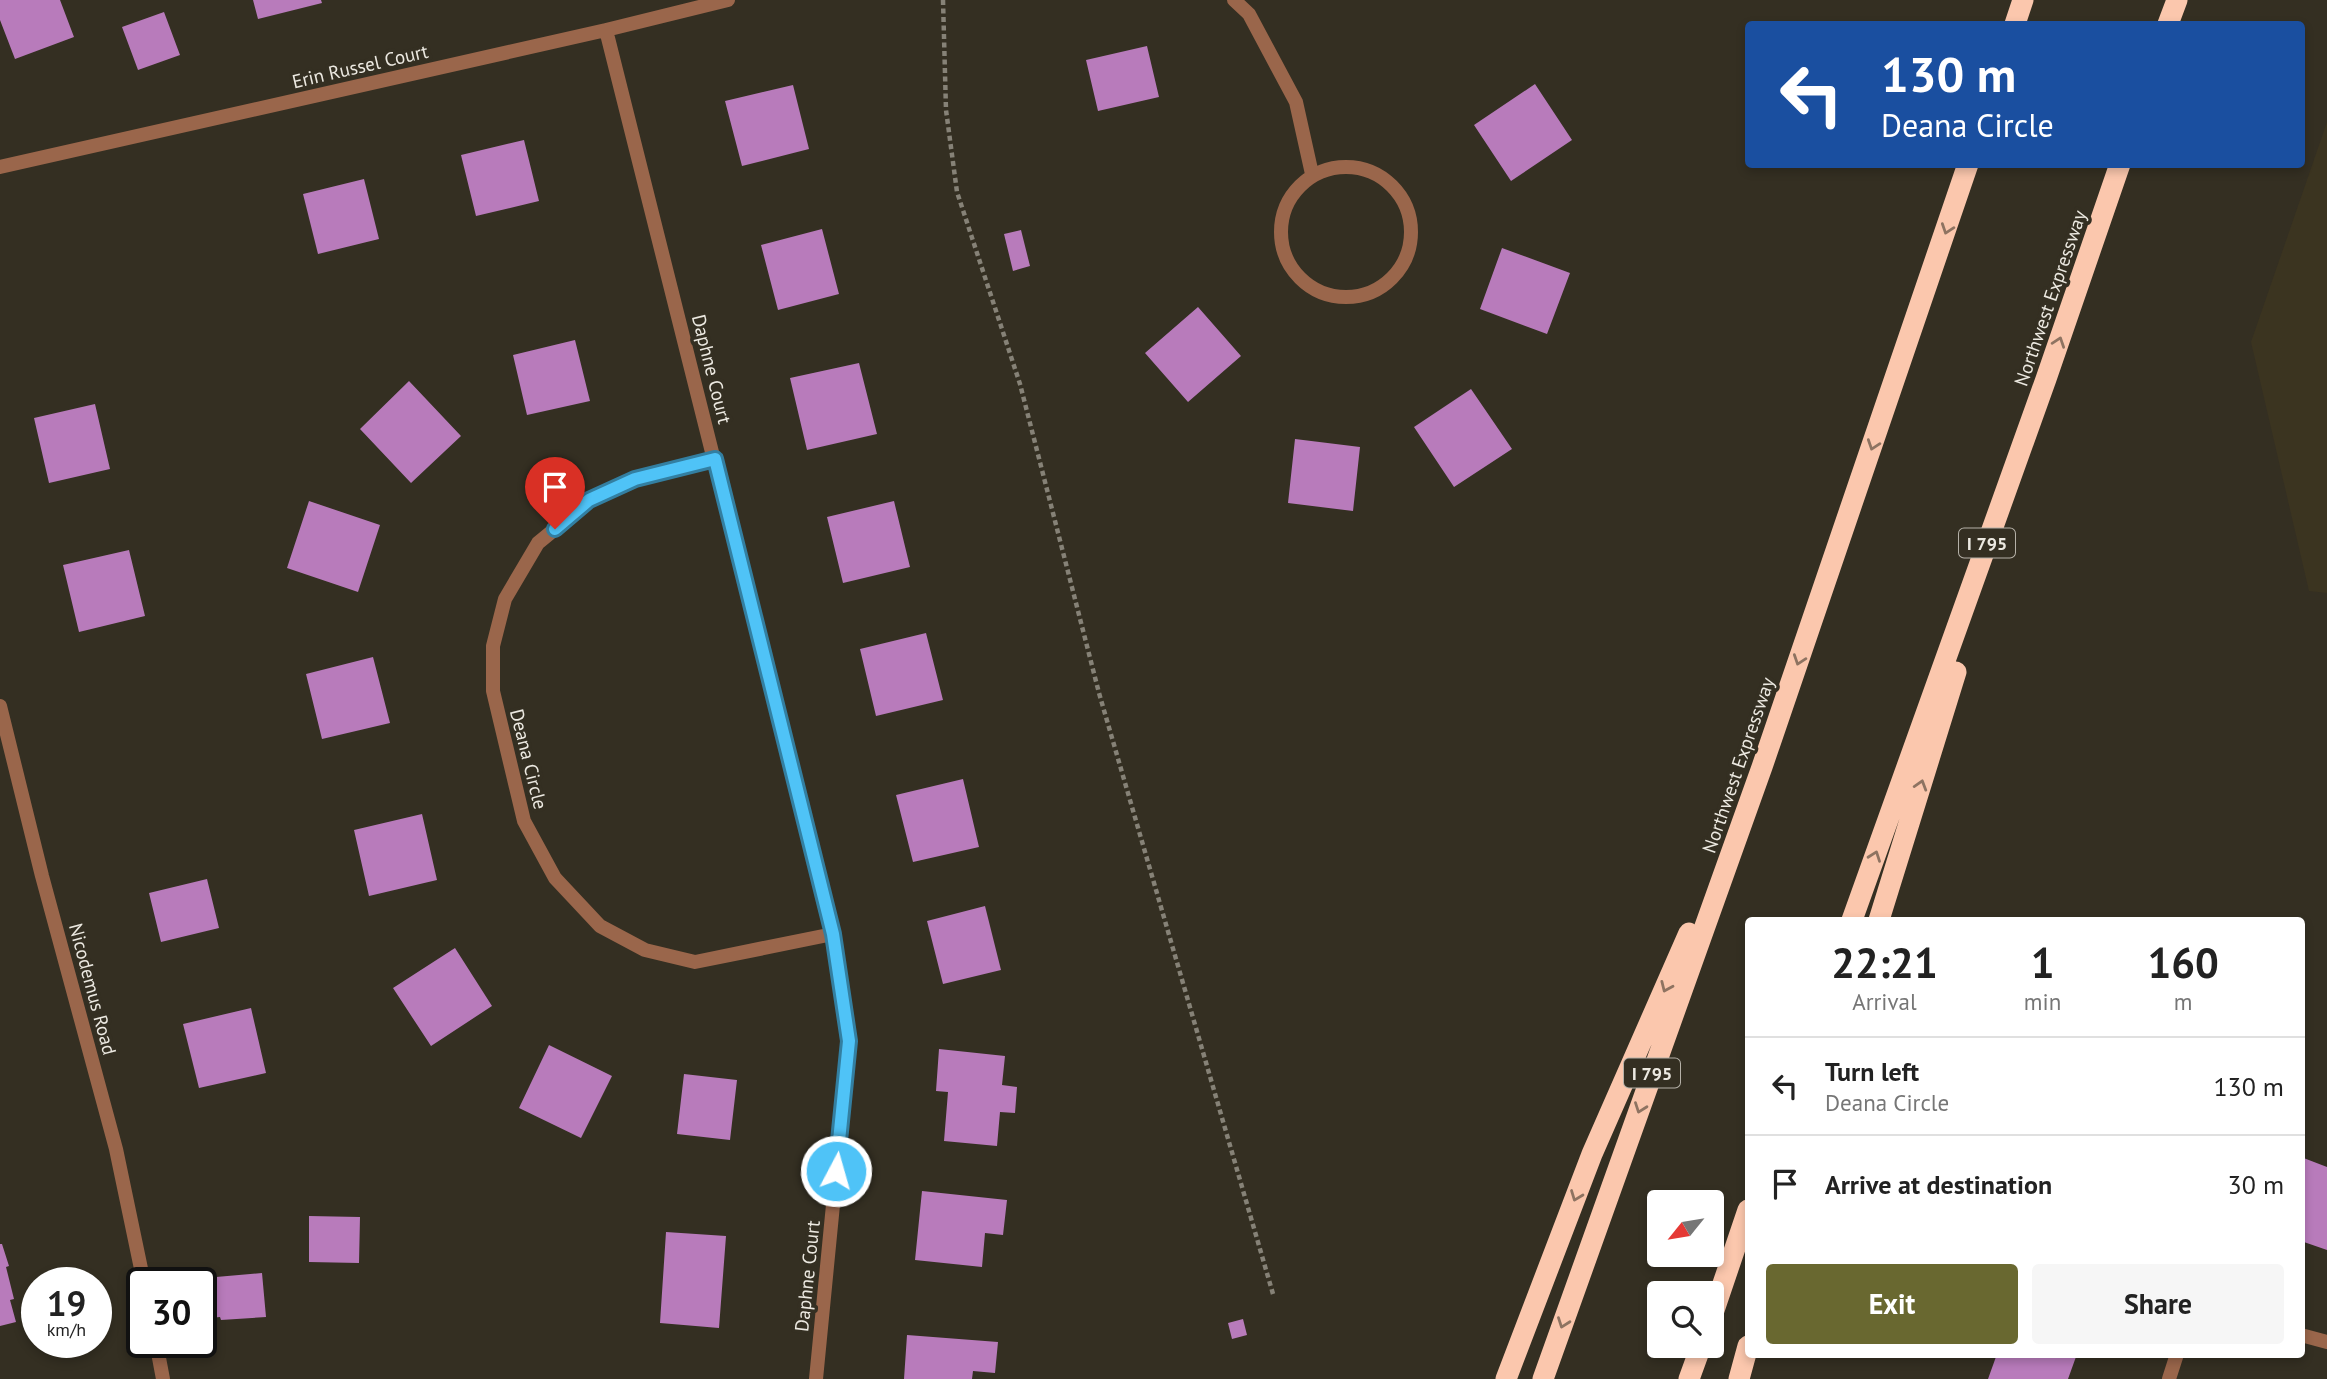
<!DOCTYPE html>
<html lang="en">
<head>
<meta charset="utf-8">
<style>
  :root { --surface:#fff; --page:#f6f6f6; --text:#222; --muted:#767676; --line:#e0e0e0; --accent:#696830 }
  body { margin:0; font-family:"PT Sans",sans-serif; background:var(--page); color:var(--text); height:100vh; display:flex; flex-direction:column; font-size:26px; white-space:nowrap }
  * { box-sizing:border-box; margin:0 }
  p { font-size:23px; color:var(--muted) }
  .icon { flex:none; width:38px; height:38px; fill:none; stroke:currentColor; stroke-width:2; stroke-linecap:round; stroke-linejoin:round }
  .map { position:relative; flex:1; overflow:hidden }
  .details { position:absolute; left:1745px; top:917px; width:560px; height:441px; display:flex; flex-direction:column; background:var(--surface); border-radius:7px; box-shadow:0 4px 10px #0003 }
  .details>* { flex:none }
  .hud { position:absolute; left:1745px; top:21px; width:560px; height:147px; border-radius:7px; box-shadow:0 4px 10px #0003; background:#1a4fa0; color:#fff; overflow:hidden }
  .needle { width:46px; rotate:240deg }
  .controls { position:absolute; left:1647px; top:1190px; display:grid; gap:14px }
  .controls a { display:grid; place-items:center; width:77px; height:77px; border-radius:7px; background:var(--surface); box-shadow:0 4px 10px #0003; font-size:35px }
  .speed { position:absolute; left:21px; top:1267px; display:flex; gap:14px; font-size:35px; font-weight:700; text-align:center }
  .speed>* { display:grid; place-content:center; width:91px; height:91px; border-radius:50%; background:var(--surface); box-shadow:0 4px 10px #0003; line-height:1 }
  .speed small { font-size:18px; font-weight:400 }
  .speed .limit { border:4px solid #111; border-radius:10px; background:#fff; color:#111 }
  .pin { position:absolute; display:grid; place-items:center; width:60px; height:60px; color:#fff; margin:-72px -30px; border-radius:50% 50% 50% 0; rotate:-45deg; box-shadow:0 0 7px #0007 }
  .pin .icon { rotate:45deg }
  .me { position:absolute; width:77px; margin:-38px; rotate:6deg; stroke-linejoin:round; filter:drop-shadow(0 0 5px #0008) }
  .turn { display:flex; align-items:center; gap:24px; height:147px; padding:0 21px; font-size:32px }
  .turn .icon { width:91px; height:91px; stroke-width:2.5 }
  .turn b { display:block; font-size:49px; line-height:60px }
  .eta { display:flex; justify-content:space-evenly; align-items:center; height:119px; text-align:center }
  .eta b { font-size:42px; font-weight:600; line-height:49px }
  .action { display:flex; gap:14px; margin-top:auto; padding:14px 21px }
  .action a { flex:1; height:80px; border-radius:7px; background:var(--accent); color:#fff; font-size:28px; font-weight:600; line-height:80px; text-align:center }
  .action a+a { background:var(--page); color:var(--text) }
  ul { padding:0; list-style:none }
  li { display:flex; align-items:center; gap:21px; height:98px; padding:0 21px; border-top:2px solid var(--line) }
  li div { flex:1 }
  li b { display:block; font-size:26px }
  li em { font-style:normal }
  .map>svg:first-child { display:block }
</style>
</head>
<body>
<div class="map">
<svg width="2327" height="1379" viewBox="0 0 2327 1379">
  <rect width="100%" height="100%" fill="#342f22"/>
  <!-- built -->
  <path fill="#3b3420" d="M2327,122V593L2309,591L2251,342Z"/>
  <!-- building -->
  <path fill="#b87bbb" d="M0,0H60L74,37L15,59L0,20Z
    M253,0H321L322,3L258,19Z
    M164,12L180,55L138,70L122,27Z
    M1147,46L1159,97L1098,111L1086,60Z
    M1535,84L1572,140L1511,181L1474,125Z
    M793,85L809,149L742,166L725,101Z
    M524,140L539,201L476,216L461,155Z
    M364,179L379,239L318,254L303,194Z
    M822,229L839,294L778,310L761,245Z
    M1021,230L1030,266L1013,271L1004,234Z
    M1502,248L1570,273L1547,334L1480,309Z
    M1198,307L1241,356L1188,402L1145,353Z
    M575,340L590,401L527,415L513,355Z
    M859,363L877,434L807,450L790,378Z
    M409,381L461,436L411,483L360,429Z
    M1471,389L1512,449L1454,487L1414,427Z
    M95,404L110,469L49,483L34,418Z
    M1295,439L1360,447L1353,511L1288,503Z
    M309,501L380,525L358,592L287,568Z
    M894,501L910,567L843,583L827,517Z
    M129,550L145,616L79,632L63,565Z
    M926,633L943,700L876,716L860,649Z
    M373,657L390,723L322,739L306,674Z
    M963,779L979,847L913,862L896,795Z
    M422,814L437,880L369,896L354,830Z
    M207,879L219,928L161,942L149,893Z
    M985,906L1001,970L943,984L927,921Z
    M455,948L492,1006L431,1046L393,988Z
    M251,1008L266,1073L199,1088L183,1024Z
    M549,1045L612,1076L581,1138L519,1108Z
    M939,1049L1005,1056L1002,1085L1017,1087L1015,1113L1000,1112L997,1146L944,1141L948,1092L936,1091Z
    M684,1074L737,1080L730,1140L677,1134Z
    M2301,1157L2327,1167V1250L2301,1241Z
    M922,1191L1007,1200L1003,1235L985,1233L982,1267L915,1260Z
    M309,1216L360,1217L359,1263L309,1262Z
    M666,1232L726,1236L719,1328L660,1323Z
    M0,1244H2L9,1266L6,1267L14,1299L10,1300L16,1322L0,1326Z
    M262,1273L266,1317L221,1320L220,1317L210,1318L207,1284L217,1283L216,1277Z
    M1243,1319L1247,1335L1232,1339L1228,1323Z
    M907,1335L998,1342L995,1373L973,1371L972,1379H904Z
    M1997,1354H2077L2068,1379H1988Z"/>
  <g fill="none" stroke-linecap="round" stroke-linejoin="round">
    <!-- path -->
    <path stroke="#868277" stroke-width="4.5" stroke-dasharray="5 3.5" stroke-linecap="butt" d="M943,0L946,110L957,192L1020,384L1099,693L1273,1294"/>
    <!-- minor -->
    <path stroke="#9a664b" stroke-width="14" d="M1234,0L1249,14L1296,102L1312,174
      M606,30L833,934L849,1041L816,1379
      M1281 232a65 65 0 1 1 130 0a65 65 0 1 1-130 0Z
      M0,167L606,30L728,0
      M715,459L635,479L589,501L538,543L505,599L493,646V691L524,821L555,878L600,926L645,950L695,962L833,934
      M0,706L42,876L116,1149L144,1283
      M2301,1335L2327,1342
      M156,1342L163,1379
      M2169,1379L2177,1354"/>
    <!-- motorway -->
    <path stroke="#fbc7ad" stroke-width="21" d="M2015,24L2023,0
      M2168,24L2177,0
      M1852,920L2046,379L2120,164
      M1879,920L1956,672
      M1712,1316L1748,1210
      M1506,1379L1592,1154L1689,933
      M1543,1379L1762,767L1968,164
      M1689,1379L1701,1346
      M1739,1379L1748,1346"/>
  </g>
  <!-- one-way arrows -->
  <defs><path id="oneway-chevron" d="M-2-3.5L2.5 0L-2 3.5" fill="none" stroke-width="1.6" stroke-linecap="round" stroke-linejoin="round" transform="scale(1.75)"/></defs>
  <g stroke="#8e7361">
    <use href="#oneway-chevron" transform="translate(1947 229) rotate(109)"/>
    <use href="#oneway-chevron" transform="translate(2059 342) rotate(-71)"/>
    <use href="#oneway-chevron" transform="translate(1873 445) rotate(109)"/>
    <use href="#oneway-chevron" transform="translate(1799 660) rotate(109)"/>
    <use href="#oneway-chevron" transform="translate(1921 785) rotate(-73)"/>
    <use href="#oneway-chevron" transform="translate(1875 856) rotate(-70)"/>
    <use href="#oneway-chevron" transform="translate(1666 987) rotate(114)"/>
    <use href="#oneway-chevron" transform="translate(1640 1108) rotate(110)"/>
    <use href="#oneway-chevron" transform="translate(1576 1196) rotate(111)"/>
    <use href="#oneway-chevron" transform="translate(1563 1323) rotate(110)"/>
  </g>
  <g fill="none" stroke-linecap="round" stroke-linejoin="round">
    <defs>
      <path id="route" d="M555,529L589,500L635,479L715,459L833,934L849,1041L836,1171"/>
    </defs>
    <!-- route casing -->
    <use href="#route" stroke="#337fa1" stroke-width="18"/>
    <!-- route -->
    <use href="#route" stroke="#4fc3f7" stroke-width="12"/>
  </g>
  <g text-anchor="middle" dominant-baseline="central" stroke-width="7" stroke-linejoin="round" paint-order="stroke">
    <!-- shield labels -->
    <g fill="#342f22" stroke="#b5b1a8" stroke-width="2">
      <rect x="1959" y="528.5" width="56" height="29" rx="5"/>
      <rect x="1624" y="1058.5" width="56" height="29" rx="5"/>
    </g>
    <g font-size="18" font-weight="bold" fill="#ece9e1">
      <text x="1987" y="543">I 795</text>
      <text x="1652" y="1073">I 795</text>
    </g>
    <!-- street labels -->
    <g font-size="19" fill="#ece9e1" stroke="#342f22">
      <text transform="translate(360 66) rotate(-13)">Erin Russel Court</text>
      <text transform="translate(2050 298) rotate(-71)">Northwest Expressway</text>
      <text transform="translate(712 369) rotate(76)">Daphne Court</text>
      <text transform="translate(529 759) rotate(76)">Deana Circle</text>
      <text transform="translate(1738 765) rotate(-71)">Northwest Expressway</text>
      <text transform="translate(93 989) rotate(75)">Nicodemus Road</text>
      <text transform="translate(807 1276) rotate(-84)">Daphne Court</text>
    </g>
  </g>
</svg>
<div class="controls">
<a><svg class="needle" viewBox="-14 -14 28 28"><path d="M0-13l5 13h-10z" fill="#e53935"/><path d="M0 13l5-13h-10z" fill="#767676"/></svg></a>
<a><svg class="icon" aria-label="search" viewBox="0 0 24 24"><circle cx="10" cy="10" r="6"/><path d="M15 15l6 6"/></svg></a>
</div>
<div class="speed"><div>19<small>km/h</small></div><div class="limit">30</div></div>
<div class="pin" style="left:555px;top:529px;background:#d93025"><svg class="icon" aria-label="arrive" viewBox="0 0 24 24"><path d="M6 21V4h12l-3 4 3 4H6"/></svg></div>
<svg class="me" style="left:836px;top:1171px" viewBox="-20 -20 40 40"><circle r="17" fill="#4fc3f7" stroke="#fff" stroke-width="3"/><path d="M0-11L8 9 0 5-8 9z" fill="#fff"/></svg>
<div class="hud">
<div class="turn"><svg class="icon" aria-label="left" viewBox="0 0 24 24"><path d="M17 20v-9H6M10 6l-5 5 5 5"/></svg><div><b>130 m</b>Deana Circle</div></div>
</div>
<section class="details">
<div class="eta">
<div><b>22:21</b><p>Arrival</p></div>
<div><b>1</b><p>min</p></div>
<div><b>160</b><p>m</p></div>
</div>
<ul>
<li><svg class="icon" aria-label="left" viewBox="0 0 24 24"><path d="M17 20v-9H6M10 6l-5 5 5 5"/></svg><div><b>Turn left</b><p>Deana Circle</p></div><em>130 m</em></li>
<li><svg class="icon" aria-label="arrive" viewBox="0 0 24 24"><path d="M6 21V4h12l-3 4 3 4H6"/></svg><div><b>Arrive at destination</b></div><em>30 m</em></li>
</ul>
<div class="action"><a>Exit</a><a>Share</a></div>
</section>
</div>
</body>
</html>
